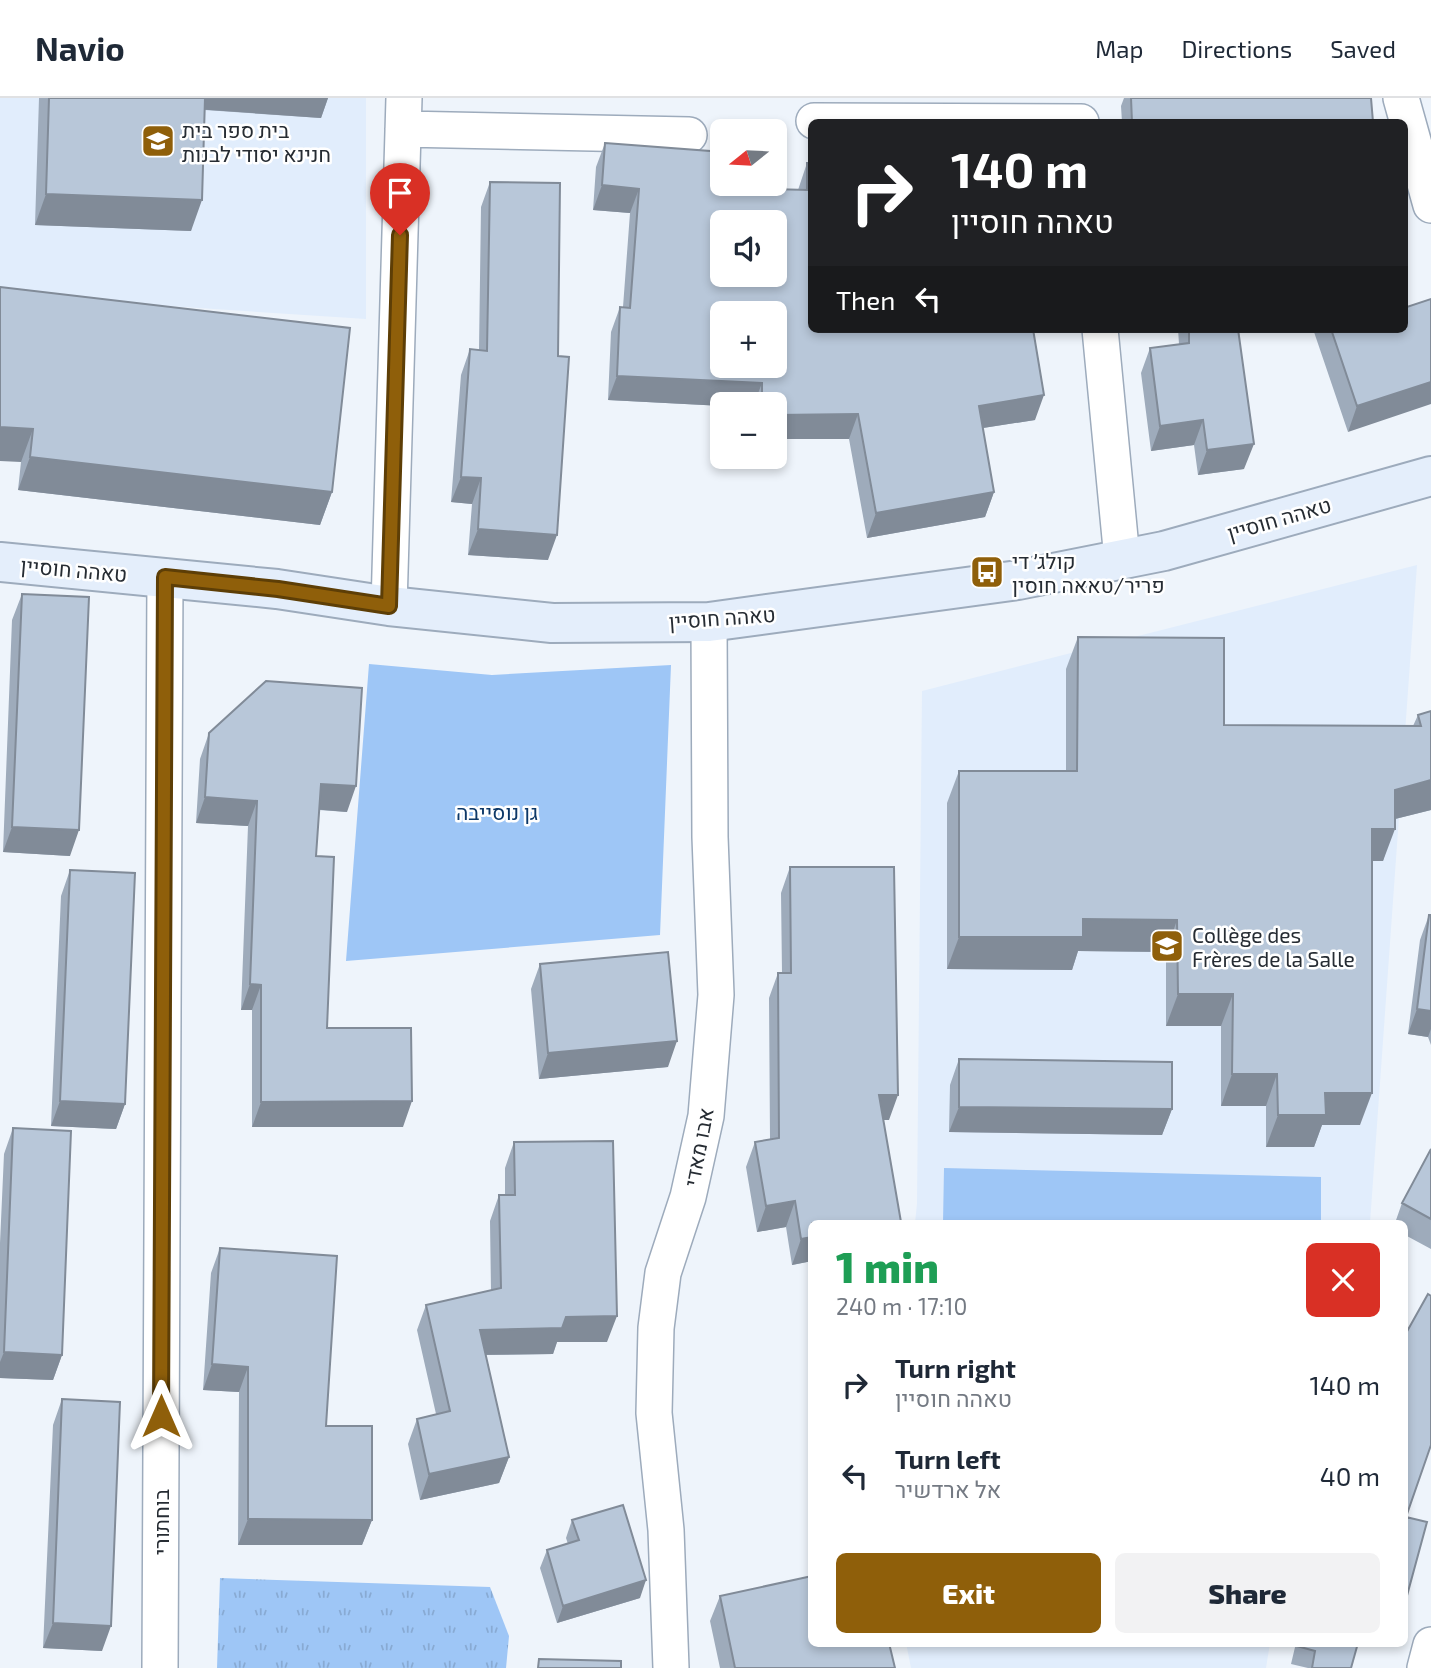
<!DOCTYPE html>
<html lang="en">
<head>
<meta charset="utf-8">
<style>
  :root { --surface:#fff; --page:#f2f2f3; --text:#1f2937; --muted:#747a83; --line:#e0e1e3; --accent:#8f5f0a }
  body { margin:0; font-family:"Exo 2",Heebo,sans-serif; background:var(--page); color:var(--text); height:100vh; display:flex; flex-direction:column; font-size:26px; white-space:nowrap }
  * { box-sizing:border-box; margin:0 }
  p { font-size:23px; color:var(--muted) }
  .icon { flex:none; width:38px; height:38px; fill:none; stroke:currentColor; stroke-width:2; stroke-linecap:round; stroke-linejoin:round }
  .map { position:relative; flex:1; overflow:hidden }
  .sheet { position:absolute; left:808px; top:1122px; width:600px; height:427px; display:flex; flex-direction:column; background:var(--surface); border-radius:10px; box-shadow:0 4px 10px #0003 }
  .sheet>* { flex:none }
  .hud { position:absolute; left:808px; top:21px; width:600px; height:214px; border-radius:10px; box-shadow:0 4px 10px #0003; background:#202124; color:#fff; overflow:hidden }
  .needle { width:46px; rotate:252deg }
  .buttons { position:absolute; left:710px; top:21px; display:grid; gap:14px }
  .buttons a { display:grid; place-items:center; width:77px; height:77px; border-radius:10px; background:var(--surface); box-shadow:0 4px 10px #0003; font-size:35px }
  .pin { position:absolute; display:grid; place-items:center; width:60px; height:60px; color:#fff; margin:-72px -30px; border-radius:50% 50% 50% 0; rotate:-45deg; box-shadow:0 0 7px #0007 }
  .pin .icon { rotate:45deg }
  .me { position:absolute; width:77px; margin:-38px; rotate:0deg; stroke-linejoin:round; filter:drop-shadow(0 0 5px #0008) }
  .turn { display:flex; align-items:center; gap:24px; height:147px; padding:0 28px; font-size:32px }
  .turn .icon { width:91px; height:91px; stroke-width:2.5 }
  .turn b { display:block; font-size:49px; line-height:60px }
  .then { display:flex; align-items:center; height:66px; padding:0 28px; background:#0003; gap:14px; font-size:26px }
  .round { display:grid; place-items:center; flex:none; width:74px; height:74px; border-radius:10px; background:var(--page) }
  .summary { display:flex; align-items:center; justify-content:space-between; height:119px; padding:0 28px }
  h1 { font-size:42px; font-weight:800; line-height:52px; color:#1e9e55 }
  .primary-button { display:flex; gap:14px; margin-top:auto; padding:14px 28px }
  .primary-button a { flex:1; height:80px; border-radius:10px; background:var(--accent); color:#fff; font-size:28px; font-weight:800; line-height:80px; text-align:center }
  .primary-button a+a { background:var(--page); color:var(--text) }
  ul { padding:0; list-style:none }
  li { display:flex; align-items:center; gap:21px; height:91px; padding:0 28px }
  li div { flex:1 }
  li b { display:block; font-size:26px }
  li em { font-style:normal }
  header { display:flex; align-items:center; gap:42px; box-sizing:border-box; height:98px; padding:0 35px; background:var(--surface); border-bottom:2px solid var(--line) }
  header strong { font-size:33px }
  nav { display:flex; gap:38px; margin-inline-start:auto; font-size:24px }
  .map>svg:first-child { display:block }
</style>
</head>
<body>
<header>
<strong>Navio</strong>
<nav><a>Map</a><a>Directions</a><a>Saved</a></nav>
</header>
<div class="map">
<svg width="1431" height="1570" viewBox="0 0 1431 1570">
  <defs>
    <pattern id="grass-tufts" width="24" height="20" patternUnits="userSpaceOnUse" patternTransform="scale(1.75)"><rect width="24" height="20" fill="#9ec6f6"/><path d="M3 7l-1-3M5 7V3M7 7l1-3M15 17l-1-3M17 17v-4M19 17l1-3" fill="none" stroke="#88aad3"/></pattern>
  </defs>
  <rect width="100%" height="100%" fill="#eef4fb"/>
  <!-- built -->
  <path fill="#e1edfc" d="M0,0H366V221L0,197Z
    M1417,467L1370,1125H915L917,1106L922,593Z
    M906,1545H1270L1266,1570H911Z"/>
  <!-- grass -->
  <path fill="url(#grass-tufts)" d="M220,1480L490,1489L509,1538L506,1570H217Z"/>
  <!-- green -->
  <path fill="#9ec6f6" d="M369,566L492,577L671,567L660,837L346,863Z
    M944,1070L1321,1079V1125H943Z"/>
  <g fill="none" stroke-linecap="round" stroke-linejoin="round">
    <defs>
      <path id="street" d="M1401,0L1431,107
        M814,23L1081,24
        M403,31L689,37
        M1100,231L1122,461
        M389,508L404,0
        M160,1570L165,479
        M671,1570L666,1432L654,1315L656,1230L663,1175L688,1099L706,1018L716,897L710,739L709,524
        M1425,1570L1431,1547"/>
      <path id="secondary" d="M0,464L277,491L389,508L552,525L709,524L1018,482L1164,453L1431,378"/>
    </defs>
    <!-- street casing -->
    <use href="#street" stroke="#9dabbc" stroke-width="38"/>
    <!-- secondary casing -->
    <use href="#secondary" stroke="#9dabbc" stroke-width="42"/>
    <!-- street -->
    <use href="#street" stroke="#fff" stroke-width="35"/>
    <!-- secondary -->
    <use href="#secondary" stroke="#e4eefb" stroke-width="38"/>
  </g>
  <!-- wall -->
  <path fill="#9eabbb" d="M39,0H328L321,20L205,12L191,133L35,127Z
    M1124,0H1371L1373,24H1122L1121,8Z
    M605,45L728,90L798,92L807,65L812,231L935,232L1035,322L983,330L994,394L985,419L867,440L849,341H775V306H723V308L608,302L611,234L620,209H623L630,115L593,112L596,69Z
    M490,84L548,462L468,457L472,406L451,404L461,277L470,251L479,252L481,109Z
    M0,189L332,394L320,427L18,392L21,364Z
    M1178,231H1244L1243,234H1239L1244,371L1198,377L1194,347L1151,353L1141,275L1150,250L1179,246Z
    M1313,231H1405L1348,334Z
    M22,496L70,758L3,754L12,522Z
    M1078,539L1224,627L1413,628L1418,617L1431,613V712L1395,721L1383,763H1372L1360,1027H1322L1314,1049H1266V1008H1221V928H1166V854L1078,853L1072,872L947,871V705L959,673H1066V571Z
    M209,635L347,714L319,712L316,758L327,930L403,1029H252V912H241L248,728L196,725L200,661Z
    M790,769L889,1022H883L812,1125V1163L792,1167L786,1129L757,1134L746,1069L755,1044L770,1041L769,900L778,875H782L781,795Z
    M70,772L125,1006L116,1031L51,1028L61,798Z
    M1429,817H1431V947L1428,939L1408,936L1420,842Z
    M540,866L668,969L539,981L531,891Z
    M959,961L1172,1011L1162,1037L949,1034L950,987Z
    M13,1030L62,1257L53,1282L0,1280V1145L4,1056Z
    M514,1044L607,1244H557L553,1256L486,1257L509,1359L499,1385L420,1402L408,1346L417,1321L436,1316L417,1232L426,1207L491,1192L490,1123L499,1097H505V1070Z
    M1431,1051V1151L1405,1137V1125H1395L1402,1105Z
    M220,1150L326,1328L372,1422L362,1447H238L239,1294L203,1292L211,1175Z
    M62,1301L102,1553L43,1550L53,1327Z
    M572,1422L640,1500L557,1525L540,1470L547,1452L568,1446L566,1440Z
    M720,1498L895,1570H720L710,1523Z
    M1296,1545H1358L1351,1570H1308L1291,1566Z"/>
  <!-- shaded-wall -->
  <path fill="#818b98" d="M199,0H328L321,20L195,11Z
    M602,87L639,91L630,115L593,112Z
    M46,96L202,102L191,133L35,127Z
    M617,278L762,285L754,306H723V308L608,302Z
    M1431,284V306L1348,334L1357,308Z
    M1044,297L1035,322L970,332L979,308Z
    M858,316L849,341H775V317Z
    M1203,322L1194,347L1151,353L1160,328Z
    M0,329L33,331L21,364L0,363Z
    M1254,346L1244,371L1198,377L1207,352Z
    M30,359L332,394L320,427L18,392Z
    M461,379L481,380L472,406L451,404Z
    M994,394L985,419L867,440L876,415Z
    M478,431L557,437L548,462L468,457Z
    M1431,682V712L1383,724L1395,692Z
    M321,686L356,688L347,714L312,711Z
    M205,699L257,703L248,728L196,725Z
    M12,729L79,732L70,758L3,754Z
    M1372,731H1395L1383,763H1360Z
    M1083,821L1177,822L1166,854L1078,853L1072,872L947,871L959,839Z
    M250,886L261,887L252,912H241Z
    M1178,896H1233L1221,928H1166Z
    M1417,911L1431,913V931L1428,939L1408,936Z
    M677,943L668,969L539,981L548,955Z
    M1232,976H1277L1266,1008H1221Z
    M1325,995H1372L1360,1027H1322L1314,1049H1266L1278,1017Z
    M879,997H898L889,1022H869Z
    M60,1003L125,1006L116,1031L51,1028Z
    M412,1003L403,1029H252L261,1004Z
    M959,1009L1172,1011L1162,1037L949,1034Z
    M795,1103L786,1129L757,1134L766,1108Z
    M812,1139V1163L792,1167L801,1141Z
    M617,1218L607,1244H557L553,1256L471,1257L480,1232L566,1219Z
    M4,1254L62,1257L53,1282L0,1280V1264Z
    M212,1266L248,1269L239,1294L203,1292Z
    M509,1359L499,1385L420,1402L429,1376Z
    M248,1421L372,1422L362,1447H238Z
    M646,1482L640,1500L557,1525L563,1508Z
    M53,1525L111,1528L102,1553L43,1550Z"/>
  <!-- building -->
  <path fill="#b8c7d9" stroke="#818b98" stroke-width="2" fill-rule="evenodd" d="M49,0H205L202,102L46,96Z
    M1131,0H1371L1373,24H1132Z
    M605,45L723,54V86H728V90L807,92V65H812V231H935V232L943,231H1033L1044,297L979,308L994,394L876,415L858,316L775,317V306H762V285L617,278L620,209L630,210L639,91L602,87ZM723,124H775V177H723ZM723,215H775V268H723Z
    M490,84L560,85L558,258L569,259L557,437L478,431L481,380L461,379L470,251L487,253Z
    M0,189L350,230L332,394L30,359L33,331L0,329Z
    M1405,197L1407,209L1431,201V284L1357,308L1331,231H1405Z
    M1189,231H1238L1254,346L1207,352L1203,322L1160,328L1150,250L1189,245Z
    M22,496L89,499L79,732L12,729Z
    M1078,539L1224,540V627L1421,628L1418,617L1431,613V682L1395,692V731H1372V995H1325L1326,1017H1278L1277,976H1232L1233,896H1178L1177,822L1083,821V839H959V673H1077Z
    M266,583L362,590L356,688L321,686L316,758L334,759L327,930H411L412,1003L261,1004V887L250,886L257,703L205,699L209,635Z
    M790,769H894L898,997H879L901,1124L894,1125H812V1139L801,1141L795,1103L766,1108L755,1044L779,1040L778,875H791Z
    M70,772L135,775L125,1006L60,1003Z
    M1429,817H1431V913L1417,911Z
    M668,854L677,943L548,955L540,866Z
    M959,961L1172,964V1011L959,1009Z
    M13,1030L71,1033L62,1257L4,1254Z
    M613,1043L617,1218L566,1219L562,1230L480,1232L509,1359L429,1376L417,1321L450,1313L426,1207L501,1190L499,1097H515L514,1044Z
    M1431,1051V1121L1402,1105Z
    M220,1150L337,1158L326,1328H372V1422L248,1421V1269L212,1266Z
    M1428,1196L1431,1198V1347L1406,1419L1427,1424L1405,1505V1237Z
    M62,1301L120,1304L111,1528L53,1525Z
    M623,1407L646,1482L563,1508L547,1452L579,1442L572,1422Z
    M812,1478V1545H889L895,1570H735L720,1498Z
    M1298,1545H1358L1351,1570H1312L1315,1553L1297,1548Z
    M539,1561L621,1563V1570H538Z"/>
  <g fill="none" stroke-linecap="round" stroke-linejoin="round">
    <defs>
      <path id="route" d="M161,1318L165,479L278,491L389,508L400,137"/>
    </defs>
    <!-- route casing -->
    <use href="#route" stroke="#5d3e06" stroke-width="18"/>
    <!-- route -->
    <use href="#route" stroke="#8f5f0a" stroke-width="12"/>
  </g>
  <!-- icons -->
  <defs>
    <symbol id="school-square" viewBox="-11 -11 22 22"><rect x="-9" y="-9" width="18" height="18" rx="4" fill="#8f5f0a" stroke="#fff"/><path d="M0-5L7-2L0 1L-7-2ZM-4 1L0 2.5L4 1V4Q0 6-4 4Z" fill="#fff"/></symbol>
    <symbol id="bus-square" viewBox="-11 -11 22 22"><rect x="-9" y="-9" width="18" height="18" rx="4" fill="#8f5f0a" stroke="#fff"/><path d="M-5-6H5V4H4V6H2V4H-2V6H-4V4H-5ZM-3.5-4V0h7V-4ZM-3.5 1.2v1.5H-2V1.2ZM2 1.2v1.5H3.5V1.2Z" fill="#fff"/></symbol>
  </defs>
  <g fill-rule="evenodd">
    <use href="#school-square" x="139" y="24" width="38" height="38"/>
    <use href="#bus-square" x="968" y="455" width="38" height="38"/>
    <use href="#school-square" x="1148" y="829" width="38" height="38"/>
  </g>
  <g text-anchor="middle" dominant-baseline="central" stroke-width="5" stroke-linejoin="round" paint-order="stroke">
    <!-- poi labels -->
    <g font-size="21" fill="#262c33" stroke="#fff" text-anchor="start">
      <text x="182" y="31">בית ספר בית<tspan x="182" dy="24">חנינא יסודי לבנות</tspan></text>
      <text x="1012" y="462">קולג׳ די<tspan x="1012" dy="24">פריר/טאאה חוסין</tspan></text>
      <text x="1192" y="836">Collège des<tspan x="1192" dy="24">Frères de la Salle</tspan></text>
    </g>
    <!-- street labels -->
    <g font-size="21" fill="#262c33" stroke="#fff">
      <text transform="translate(1279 420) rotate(-16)">טאהה חוסיין</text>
      <text transform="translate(74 471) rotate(5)">טאהה חוסיין</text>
      <text transform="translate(722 519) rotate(-4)">טאהה חוסיין</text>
      <text transform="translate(698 1049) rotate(-79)">אבו מאדי</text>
      <text transform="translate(160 1424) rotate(-90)">בוחתורי</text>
    </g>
    <!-- park labels -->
    <g font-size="21" fill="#0d3868" stroke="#fff">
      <text x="497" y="713">גן נוסייבה</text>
    </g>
  </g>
</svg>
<div class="buttons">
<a><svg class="needle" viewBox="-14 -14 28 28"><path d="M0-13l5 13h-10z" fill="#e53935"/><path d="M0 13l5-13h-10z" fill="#747a83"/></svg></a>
<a><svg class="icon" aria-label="sound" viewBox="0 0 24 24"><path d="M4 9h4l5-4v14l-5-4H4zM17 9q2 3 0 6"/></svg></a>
<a>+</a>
<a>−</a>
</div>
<div class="pin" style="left:400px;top:137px;background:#d93025"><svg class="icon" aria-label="arrive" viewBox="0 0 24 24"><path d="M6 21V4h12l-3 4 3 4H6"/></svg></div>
<svg class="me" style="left:161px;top:1318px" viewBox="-20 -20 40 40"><path d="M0-17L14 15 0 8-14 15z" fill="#8f5f0a" stroke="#fff" stroke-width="4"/></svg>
<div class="hud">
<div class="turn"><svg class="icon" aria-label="right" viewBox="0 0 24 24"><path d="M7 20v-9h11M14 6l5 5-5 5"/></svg><div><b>140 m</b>טאהה חוסיין</div></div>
<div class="then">Then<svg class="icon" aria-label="left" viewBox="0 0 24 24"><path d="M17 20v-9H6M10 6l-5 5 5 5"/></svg></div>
</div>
<section class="sheet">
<div class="summary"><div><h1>1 min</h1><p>240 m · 17:10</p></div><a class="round" style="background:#d93025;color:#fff"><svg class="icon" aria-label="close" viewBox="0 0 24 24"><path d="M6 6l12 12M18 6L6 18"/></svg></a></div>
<ul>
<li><svg class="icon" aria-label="right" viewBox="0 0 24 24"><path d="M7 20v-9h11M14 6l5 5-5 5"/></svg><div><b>Turn right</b><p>טאהה חוסיין</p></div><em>140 m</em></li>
<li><svg class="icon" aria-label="left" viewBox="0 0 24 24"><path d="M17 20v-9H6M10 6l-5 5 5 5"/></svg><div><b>Turn left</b><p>אל ארדשיר</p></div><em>40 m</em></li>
</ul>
<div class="primary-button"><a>Exit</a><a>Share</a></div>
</section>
</div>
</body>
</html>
